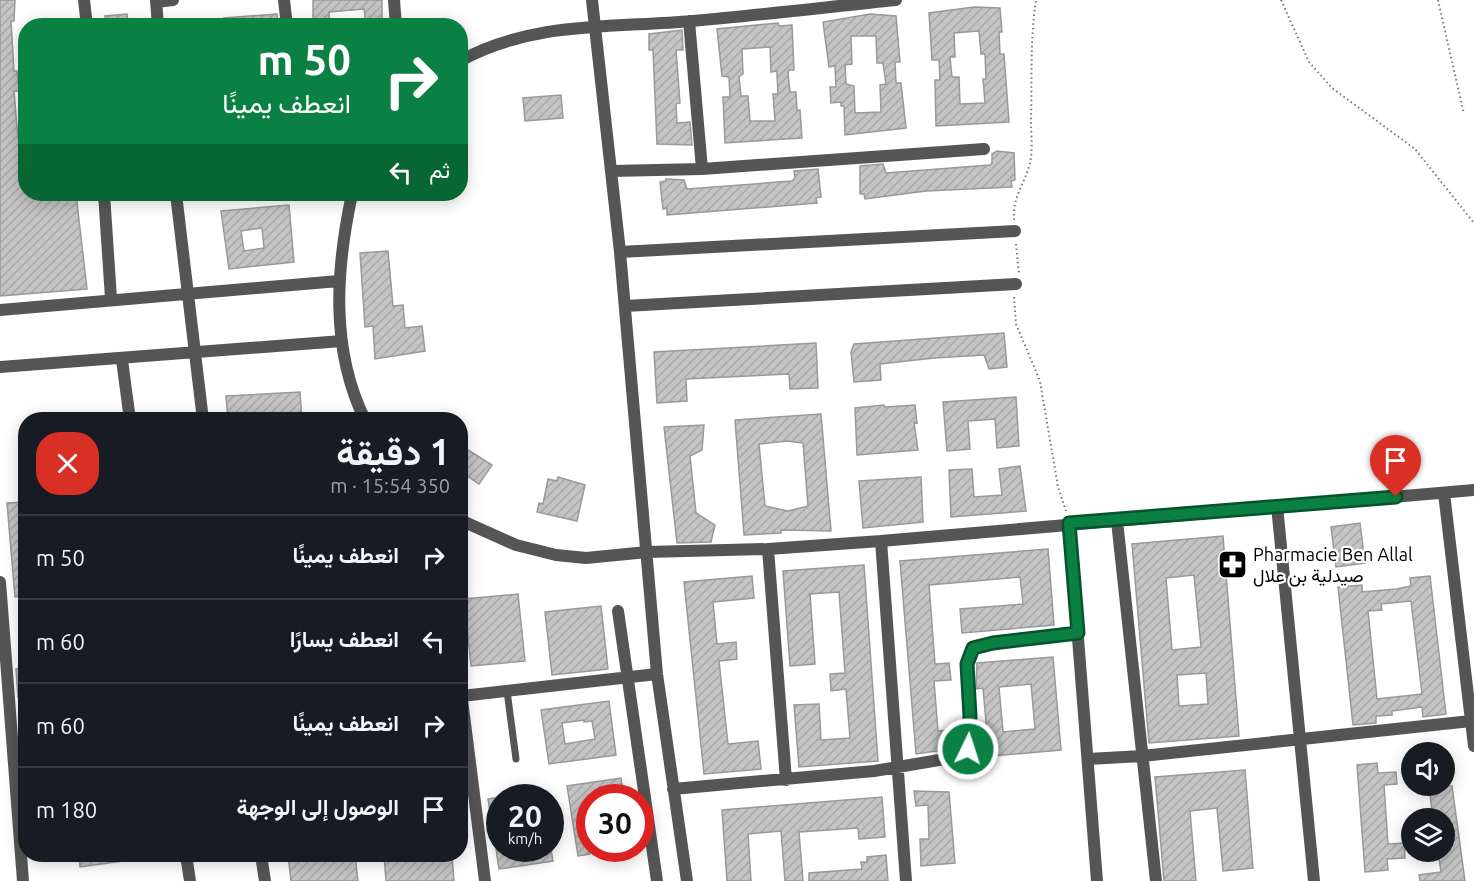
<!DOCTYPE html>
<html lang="ar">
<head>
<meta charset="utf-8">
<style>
  :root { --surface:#171b24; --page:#20242c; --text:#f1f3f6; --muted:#9ea1a6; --line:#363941 }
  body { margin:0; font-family:Ubuntu,Vazirmatn,sans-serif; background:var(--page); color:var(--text); direction:rtl; height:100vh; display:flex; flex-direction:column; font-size:22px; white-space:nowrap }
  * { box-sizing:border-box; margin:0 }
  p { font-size:20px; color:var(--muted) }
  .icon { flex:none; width:33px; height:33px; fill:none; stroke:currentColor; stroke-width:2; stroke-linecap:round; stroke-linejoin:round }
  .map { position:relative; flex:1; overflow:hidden; direction:ltr }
  .panel { position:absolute; left:18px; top:412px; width:450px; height:450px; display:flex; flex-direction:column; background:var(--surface); border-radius:24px; box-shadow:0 3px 15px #0003; direction:rtl }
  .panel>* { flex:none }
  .hud { position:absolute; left:18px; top:18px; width:450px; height:183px; border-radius:24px; box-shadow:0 3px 15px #0003; direction:rtl; background:#0b8043; color:#fff; overflow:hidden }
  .fabs { position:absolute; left:1401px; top:742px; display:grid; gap:12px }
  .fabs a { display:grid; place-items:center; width:54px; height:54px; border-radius:50%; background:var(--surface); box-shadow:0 3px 15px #0003; font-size:30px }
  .speed { position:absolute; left:486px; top:784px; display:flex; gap:12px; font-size:30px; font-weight:700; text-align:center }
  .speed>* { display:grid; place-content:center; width:78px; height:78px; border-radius:50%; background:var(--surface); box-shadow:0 3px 15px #0003; line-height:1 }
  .speed small { font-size:15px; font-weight:400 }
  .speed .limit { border:9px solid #d22; background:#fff; color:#111 }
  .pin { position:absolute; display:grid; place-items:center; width:51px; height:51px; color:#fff; margin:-62px -26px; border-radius:50% 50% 50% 0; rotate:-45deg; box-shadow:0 0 6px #0007 }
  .pin .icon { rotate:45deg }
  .me { position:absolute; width:66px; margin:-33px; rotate:4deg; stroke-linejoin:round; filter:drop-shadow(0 0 4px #0008) }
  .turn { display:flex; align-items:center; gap:21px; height:126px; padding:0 18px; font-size:27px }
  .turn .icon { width:78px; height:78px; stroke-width:2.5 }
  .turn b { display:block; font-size:42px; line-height:51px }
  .then { display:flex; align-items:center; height:57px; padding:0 18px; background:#0003; gap:12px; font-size:22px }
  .round { display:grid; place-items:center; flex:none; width:63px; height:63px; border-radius:24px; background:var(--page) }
  .summary { display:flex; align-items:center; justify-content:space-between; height:102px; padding:0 18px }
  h1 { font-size:36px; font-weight:700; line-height:45px }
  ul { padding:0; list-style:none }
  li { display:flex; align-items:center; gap:18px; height:84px; padding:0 18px; border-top:2px solid var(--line) }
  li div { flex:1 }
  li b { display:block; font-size:22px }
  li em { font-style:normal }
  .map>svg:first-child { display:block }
</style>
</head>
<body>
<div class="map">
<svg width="1474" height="881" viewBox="0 0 1474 881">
  <defs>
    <pattern id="building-hatch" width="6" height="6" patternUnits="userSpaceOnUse" patternTransform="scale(1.5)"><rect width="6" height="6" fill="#c4c4c4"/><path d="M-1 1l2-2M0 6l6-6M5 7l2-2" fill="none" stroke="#a7a7a7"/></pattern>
  </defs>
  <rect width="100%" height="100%" fill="#fff"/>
  <!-- building -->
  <path fill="url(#building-hatch)" stroke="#999" stroke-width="1.5" fill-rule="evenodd" d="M0,0H15L14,21H11L14,71H17L19,91H14L18,139L23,138L26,194H76L87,289L0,296Z
    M382,0V21H379L380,26H366L364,9L329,12L330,26H313V0Z
    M974,7L1000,8L1002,32H999L1000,54H1004L1009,122L936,126L935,80H940L939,60H932L929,13ZM979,31L981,54H985L986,79H983L985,103L960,104L959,77H952L950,57H955L954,33Z
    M127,14L128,26H106L105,16Z
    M277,14L278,26H225L224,18Z
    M870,14L896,16L900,62H895L896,83H901L906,128L845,135L844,106H841V102L831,103L830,87H836L835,66L829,67L823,22ZM851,36H876L877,63H883L886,84L880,85L881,112L855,113L854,86L846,84L845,65L852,64Z
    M778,23L779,26L792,25L794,70H789L788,73L790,92H796L797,110H800L802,138L725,143L723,97H730L729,77L722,76L717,29ZM770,47L771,72L777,71V74L778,94H773L775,121H750L748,96H741L739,77L743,74L742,49Z
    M682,30L683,50H676L680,103L676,104L677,123L690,122L692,145L657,144L653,50H649V34Z
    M561,95L563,118L525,121L523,98Z
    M997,151L1014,153L1015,180L1011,181L1012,187L926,191L865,199L864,194H860V166L883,164L886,173L990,165L992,163V154Z
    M818,169L821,197L816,198L817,203L667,215V208L663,209L660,182L666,181V179L684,180L687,189L792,181L795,178L794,171Z
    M289,205L294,262L229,269L221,211ZM262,228L264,248L244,251L241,231Z
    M388,251L393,306L403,305L405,328L422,326L425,351L375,359L373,326L365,327L360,253Z
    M1004,333L1007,367L989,369L984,355L934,358L880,364L881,380L854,382L851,352L854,344Z
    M816,343L818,388L790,389L789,374L686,379L687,401L657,403L654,352Z
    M300,392L302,420H228L226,396Z
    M1016,397L1019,446L997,448L995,419L968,421L970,449L947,451L943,402Z
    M884,405L885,407L915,405L917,423L914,422L918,450L857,455L855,408Z
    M821,414L831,531L781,530V533L744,535L735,420ZM787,441L803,443L808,506L788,511L765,506L759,444Z
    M704,425L702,450L690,456L696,513L715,525L711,542L677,543L664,427Z
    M460,445L492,465L479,484L460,471Z
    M1020,466L1026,511L951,517L949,470L972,469L974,497L1002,495L999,469Z
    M558,477L585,485L577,521L537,512L539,503L543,504L548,479L557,481Z
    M921,477L923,522L863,528L859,481Z
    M26,502V596L15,597L7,503Z
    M1360,523L1365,563L1336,567L1331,527Z
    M1223,536L1239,736L1149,743L1132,544ZM1194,575L1201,647L1172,650L1166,578ZM1206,673L1208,704L1179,706L1177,675Z
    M1048,549L1054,625L962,633L960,609L1023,604L1020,577L929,585L935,664L949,663L951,680L934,681L938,731L960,729L961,740L958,748L916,754L900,561Z
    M864,565L878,761L799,767L794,705L819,704L821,740L850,738L846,689L831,691L830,674L845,673L839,592L810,594L815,664L790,666L783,571Z
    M752,576L754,598L713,602L717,644L736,642L737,659L719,661L728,744L758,741L761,769L704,774L684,582Z
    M1430,576L1446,714L1423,717L1422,707L1392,711V715L1376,716V723L1353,725L1338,587L1362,585V592L1396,589L1411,586L1410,578ZM1411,601L1422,694L1377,699L1368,611L1382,610L1381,604Z
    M518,594L525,661L471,666L464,599Z
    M601,606L608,669L552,675L545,612Z
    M1053,657L1061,750L981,757L979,734L987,733L983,688L976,689L977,663ZM1031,684L1035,729L1003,732L999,687Z
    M26,668V697H18L16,669Z
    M609,701L616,755L549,764L541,710ZM584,720V722L592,721L595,739L565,744L562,723Z
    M1377,763L1378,773L1396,772L1397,784L1384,785L1388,844L1404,843L1405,858L1387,859L1388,870L1365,872L1357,765Z
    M1245,770L1253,868L1223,871L1217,808L1190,811L1196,881H1164L1155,777Z
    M621,778L624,798H590V854L578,856L567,786Z
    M1429,786H1452L1465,881H1420L1419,875L1441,872L1438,852H1444V819H1433Z
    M914,791L949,792L955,863L921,866L920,839H929L928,805L916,806Z
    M500,797V836H494L488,799Z
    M882,797L885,837L859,839L858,828L799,832L803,881H785L781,831L748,834L751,881H727L722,810Z
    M496,849H551L553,861L499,869Z
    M79,855H123V861L80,867Z
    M288,855H355L358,881H291Z
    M384,855H452L454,881H386Z
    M886,855L888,881H809V873L862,869L861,862H867V857Z"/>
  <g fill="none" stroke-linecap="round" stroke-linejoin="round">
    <!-- path -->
    <path stroke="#777" stroke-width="2" stroke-dasharray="1.5 3" stroke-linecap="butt" d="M1281,0L1309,62L1332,88L1415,149L1474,223
      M1438,0L1464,114
      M1014,220C1012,198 1025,183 1030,163C1033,150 1031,134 1031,121C1032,80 1030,40 1036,0
      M1016,244L1019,274
      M1014,297L1016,324L1040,381L1058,487L1066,511"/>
    <!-- lane -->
    <path stroke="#555" stroke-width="7" d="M507,691L516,759"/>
    <!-- street -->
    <path stroke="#555" stroke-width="12" d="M84,0L87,26
      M156,0L158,26
      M284,0L287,26
      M394,0L396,26
      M592,0L620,252L657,674L687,881
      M156,2L173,0
      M689,21L702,169
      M460,61C532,21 613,28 692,21C760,15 828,7 896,0
      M612,171L702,169L984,149
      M104,194L111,298
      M176,194L203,420
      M352,194C336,269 330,349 365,420
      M620,252L1015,231
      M625,306L1016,284
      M0,310L339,281
      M122,360L130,420
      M0,367L342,341
      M1444,493L1474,746
      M1277,506L1314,881
      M460,520L516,545L556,555L586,558L647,552L768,549L881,541L1474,490
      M1117,521L1156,881
      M1069,523L1097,881
      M881,541L906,881
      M768,549L786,780
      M0,582L23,881
      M618,611L657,881
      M460,684L485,881
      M462,696L657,674
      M1088,759L1142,756L1471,721
      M673,789L874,771L963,756C981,742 958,669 973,648L993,643L1078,633
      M186,855L190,881
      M261,855L265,881"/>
  </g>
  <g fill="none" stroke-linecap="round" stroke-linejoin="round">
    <defs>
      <path id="route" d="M968,749L970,716L967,664L973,648L993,643L1078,633L1069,523L1396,497"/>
    </defs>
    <!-- route casing -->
    <use href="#route" stroke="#07532c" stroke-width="15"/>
    <!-- route -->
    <use href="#route" stroke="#0b8043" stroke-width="10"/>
  </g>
  <!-- icons -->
  <defs>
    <symbol id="pharmacy-square" viewBox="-11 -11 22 22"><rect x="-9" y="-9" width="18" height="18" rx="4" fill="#000" stroke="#fff"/><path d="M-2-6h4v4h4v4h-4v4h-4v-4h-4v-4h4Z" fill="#fff"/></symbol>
  </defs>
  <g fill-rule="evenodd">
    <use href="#pharmacy-square" x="1216" y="548" width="33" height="33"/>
  </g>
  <g text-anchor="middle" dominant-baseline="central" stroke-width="4.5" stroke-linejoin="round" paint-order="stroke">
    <!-- poi labels -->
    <g font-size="18" fill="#000" stroke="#fff" text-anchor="start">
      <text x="1253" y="554">Pharmacie Ben Allal<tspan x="1253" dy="21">صيدلية بن علال</tspan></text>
    </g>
  </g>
</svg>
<div class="fabs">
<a><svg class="icon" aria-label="sound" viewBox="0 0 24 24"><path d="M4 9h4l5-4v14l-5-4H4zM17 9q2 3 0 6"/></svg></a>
<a><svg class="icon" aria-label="layers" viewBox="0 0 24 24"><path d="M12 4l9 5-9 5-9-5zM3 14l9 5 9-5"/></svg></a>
</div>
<div class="speed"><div>20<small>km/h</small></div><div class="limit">30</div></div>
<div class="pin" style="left:1396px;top:497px;background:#d93025"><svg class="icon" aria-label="arrive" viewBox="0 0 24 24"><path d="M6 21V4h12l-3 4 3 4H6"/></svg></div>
<svg class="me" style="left:968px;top:749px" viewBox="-20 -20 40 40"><circle r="17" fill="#0b8043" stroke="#fff" stroke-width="3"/><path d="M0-11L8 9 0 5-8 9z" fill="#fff"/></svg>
<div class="hud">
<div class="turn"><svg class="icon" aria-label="right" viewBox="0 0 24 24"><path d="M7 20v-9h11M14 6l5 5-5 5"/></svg><div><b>50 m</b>انعطف يمينًا</div></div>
<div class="then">ثم<svg class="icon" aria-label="left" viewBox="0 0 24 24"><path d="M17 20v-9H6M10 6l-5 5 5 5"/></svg></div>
</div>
<section class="panel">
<div class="summary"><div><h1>1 دقيقة</h1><p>350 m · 15:54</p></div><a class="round" style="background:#d93025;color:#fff"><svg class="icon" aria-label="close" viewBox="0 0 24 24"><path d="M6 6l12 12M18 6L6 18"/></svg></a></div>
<ul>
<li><svg class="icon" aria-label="right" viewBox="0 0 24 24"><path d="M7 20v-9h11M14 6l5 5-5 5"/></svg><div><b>انعطف يمينًا</b></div><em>50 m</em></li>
<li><svg class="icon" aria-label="left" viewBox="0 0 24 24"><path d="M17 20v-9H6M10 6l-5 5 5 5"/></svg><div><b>انعطف يسارًا</b></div><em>60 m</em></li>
<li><svg class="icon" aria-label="right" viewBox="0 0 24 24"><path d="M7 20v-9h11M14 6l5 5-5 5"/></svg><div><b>انعطف يمينًا</b></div><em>60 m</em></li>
<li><svg class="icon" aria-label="arrive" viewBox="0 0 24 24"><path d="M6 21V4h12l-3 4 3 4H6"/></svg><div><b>الوصول إلى الوجهة</b></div><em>180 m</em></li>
</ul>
</section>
</div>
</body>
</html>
